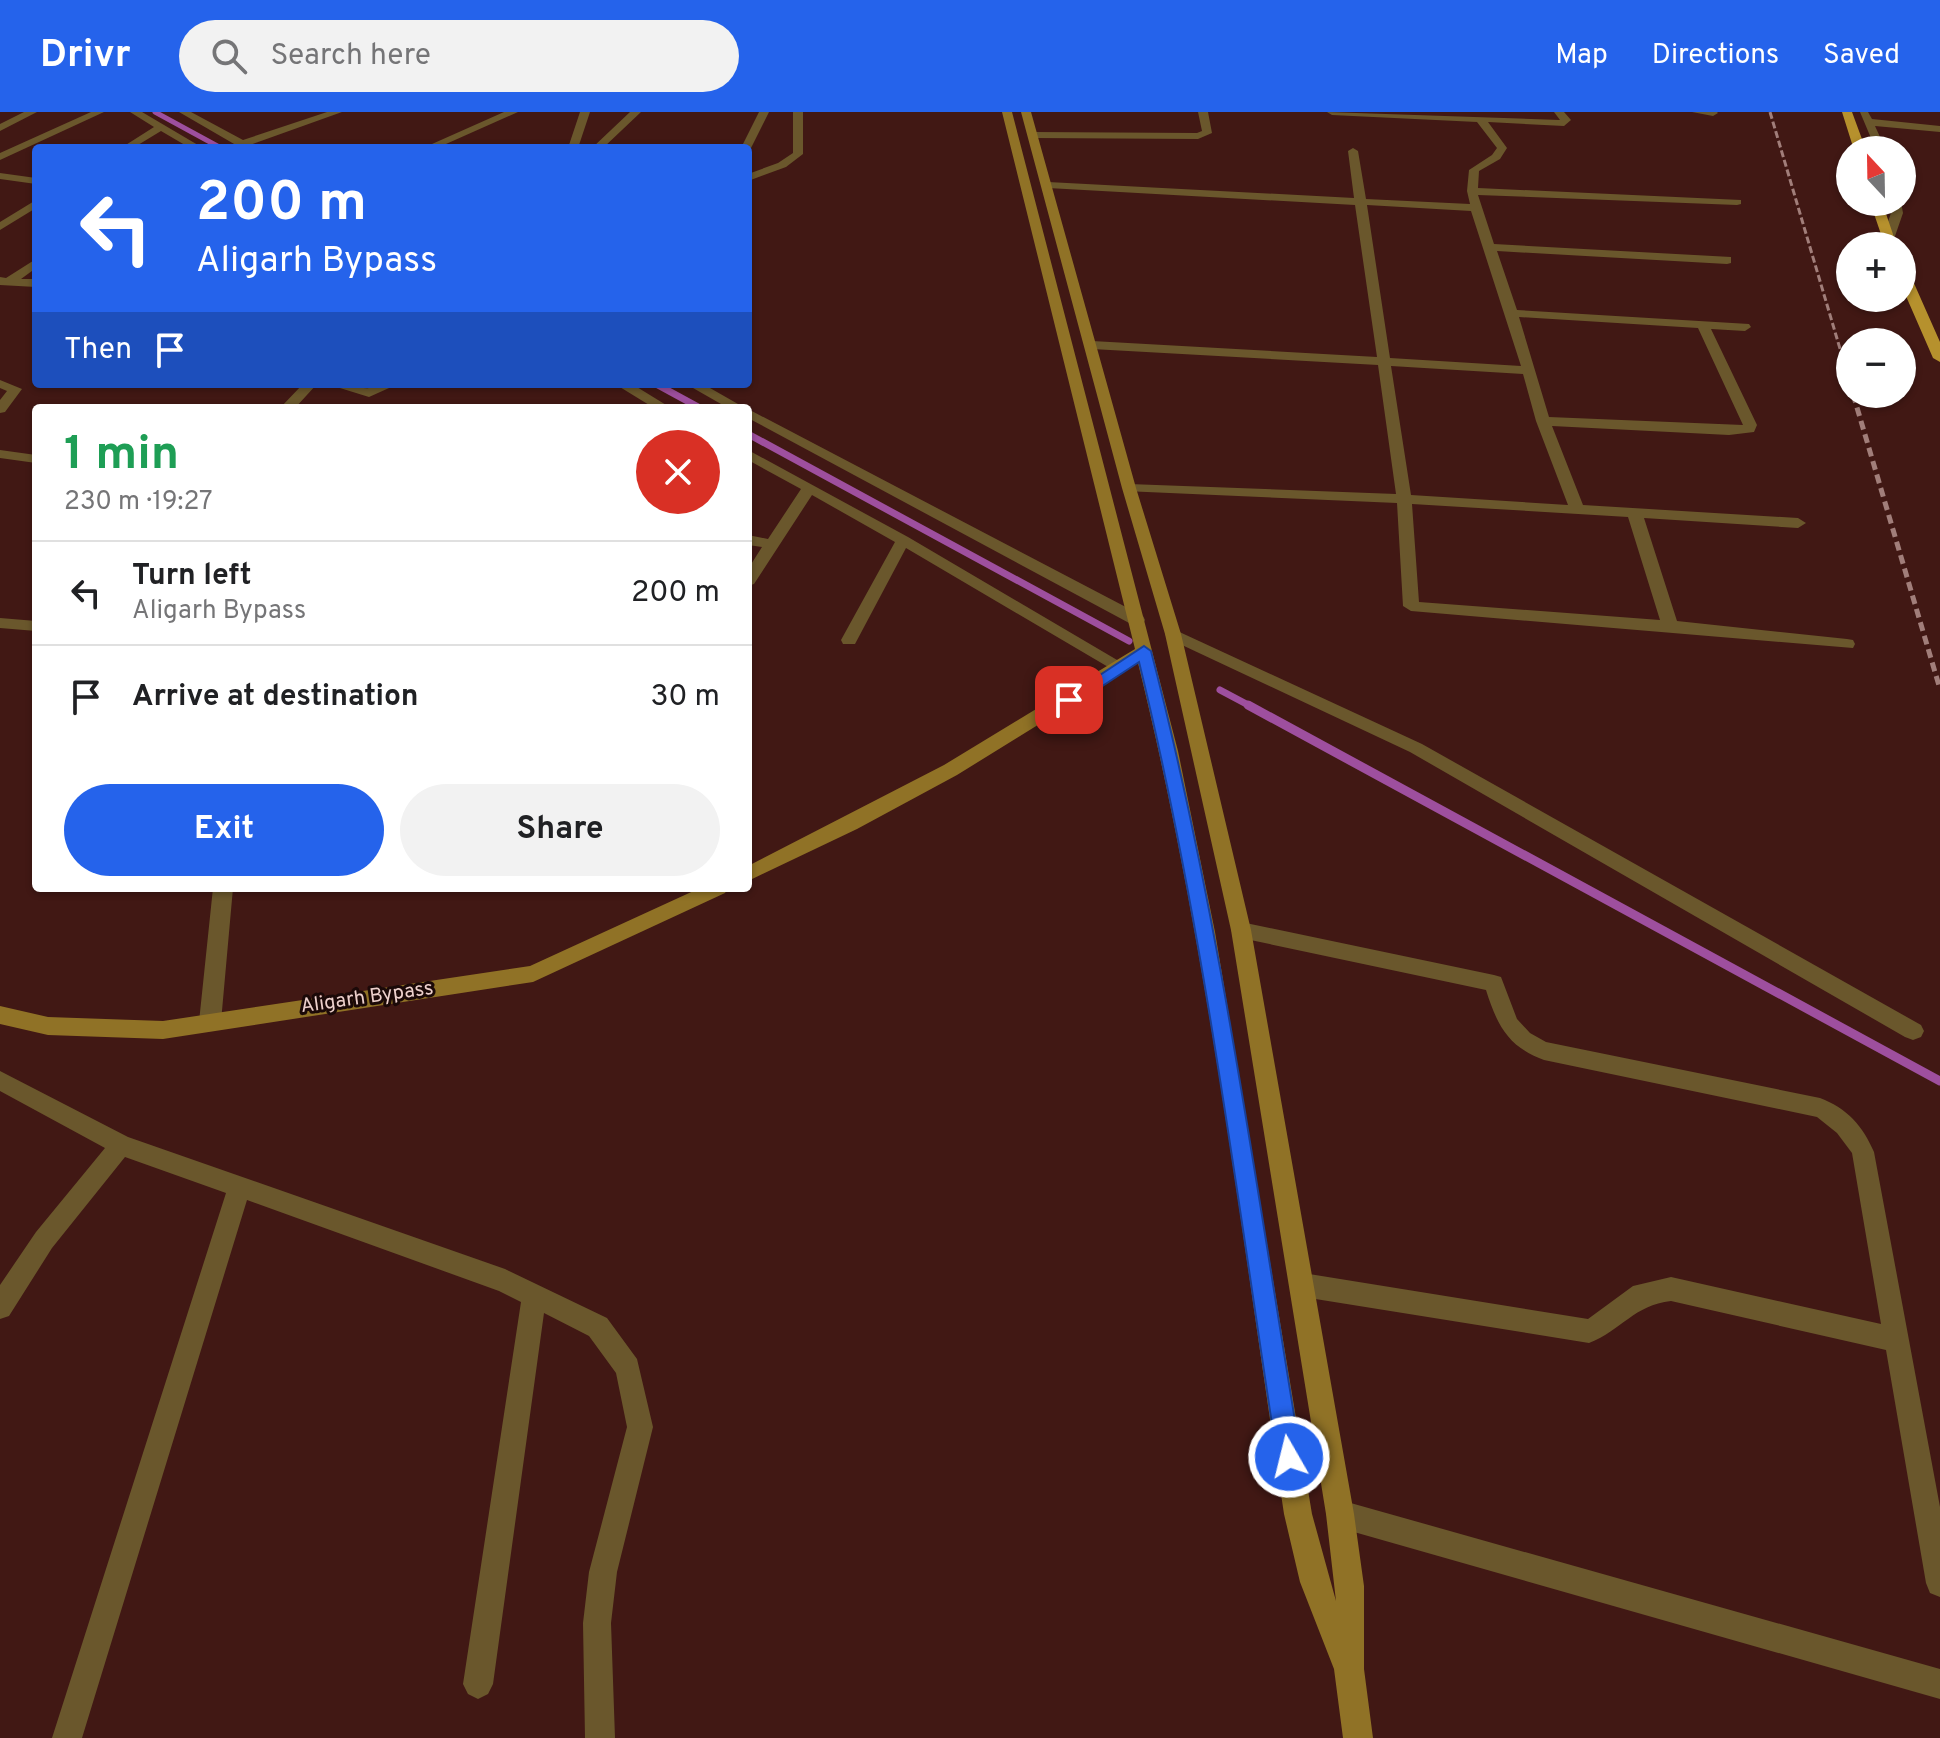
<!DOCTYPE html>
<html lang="en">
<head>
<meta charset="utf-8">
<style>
  :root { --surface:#fff; --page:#f2f2f2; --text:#202124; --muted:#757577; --line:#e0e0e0; --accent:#2563eb }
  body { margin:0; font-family:Overpass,sans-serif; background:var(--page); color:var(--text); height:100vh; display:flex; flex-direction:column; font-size:30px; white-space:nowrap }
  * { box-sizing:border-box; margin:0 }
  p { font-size:26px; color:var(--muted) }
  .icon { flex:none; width:44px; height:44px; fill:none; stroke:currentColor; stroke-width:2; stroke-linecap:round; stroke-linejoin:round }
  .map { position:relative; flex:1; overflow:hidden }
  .drawer { position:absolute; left:32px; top:292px; width:720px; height:488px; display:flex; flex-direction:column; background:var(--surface); border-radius:8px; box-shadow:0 2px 6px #0004 }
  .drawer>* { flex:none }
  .banner { position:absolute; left:32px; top:32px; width:720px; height:244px; border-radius:8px; box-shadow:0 2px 6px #0004; background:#2563eb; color:#fff; overflow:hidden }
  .needle { width:52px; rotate:338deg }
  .tools { position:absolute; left:1836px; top:24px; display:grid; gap:16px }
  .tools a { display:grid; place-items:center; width:80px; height:80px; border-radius:50%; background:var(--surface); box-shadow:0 2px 6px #0004; font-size:40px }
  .pin { position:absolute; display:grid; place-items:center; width:68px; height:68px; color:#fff; margin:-34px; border-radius:16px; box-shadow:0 4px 12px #0006 }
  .me { position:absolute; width:88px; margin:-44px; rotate:352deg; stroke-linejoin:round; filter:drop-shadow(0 0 6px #0008) }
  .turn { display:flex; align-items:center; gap:28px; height:168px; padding:0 32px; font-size:36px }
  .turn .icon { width:104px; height:104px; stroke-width:2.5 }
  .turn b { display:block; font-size:56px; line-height:68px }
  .then { display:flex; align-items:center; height:76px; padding:0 32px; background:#0003; gap:16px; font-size:30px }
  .round { display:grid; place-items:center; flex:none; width:84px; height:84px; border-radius:42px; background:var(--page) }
  .head { display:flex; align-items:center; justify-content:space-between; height:136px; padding:0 32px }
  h1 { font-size:48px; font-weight:700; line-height:60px; color:#1e9e55 }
  .button { display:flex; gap:16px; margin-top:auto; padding:16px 32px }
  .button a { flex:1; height:92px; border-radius:48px; background:var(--accent); color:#fff; font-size:32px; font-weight:700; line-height:92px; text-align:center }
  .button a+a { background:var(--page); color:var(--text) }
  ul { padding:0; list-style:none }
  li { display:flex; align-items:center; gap:24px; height:104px; padding:0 32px; border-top:2px solid var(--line) }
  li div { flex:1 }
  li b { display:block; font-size:30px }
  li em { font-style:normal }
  header { display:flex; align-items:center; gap:48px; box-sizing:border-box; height:112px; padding:0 40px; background:var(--accent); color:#fff }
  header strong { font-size:38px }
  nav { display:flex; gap:44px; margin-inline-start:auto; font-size:28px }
  .search { width:560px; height:72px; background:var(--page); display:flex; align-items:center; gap:20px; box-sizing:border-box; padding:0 28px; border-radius:44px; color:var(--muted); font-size:30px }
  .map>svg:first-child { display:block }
</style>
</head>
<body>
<header>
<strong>Drivr</strong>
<div class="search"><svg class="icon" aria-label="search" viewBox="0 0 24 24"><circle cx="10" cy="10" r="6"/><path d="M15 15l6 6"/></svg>Search here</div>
<nav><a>Map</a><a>Directions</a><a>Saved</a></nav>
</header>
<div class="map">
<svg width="1940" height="1626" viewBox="0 0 1940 1626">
  <rect width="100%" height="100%" fill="#411814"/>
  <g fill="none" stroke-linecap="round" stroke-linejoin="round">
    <!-- stream-far2 -->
    <path stroke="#9e4f9e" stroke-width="5" d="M155,0L221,36"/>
    <!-- stream-far1 -->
    <path stroke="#9e4f9e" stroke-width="7" d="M656,272L700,296
      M748,322L1129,529
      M1220,578L1252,595"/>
    <!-- stream -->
    <path stroke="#9e4f9e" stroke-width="9" d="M1248,593L1940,969"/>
    <!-- minor -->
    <path fill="#6a572c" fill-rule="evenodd" d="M24,0H37L0,19V12Z
      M91,0H104L0,48V41Z
      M130,0H142L203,36H190L161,19L133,36H121L154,15Z
      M179,0H191L243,28L327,0H342L250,33L254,36H241Z
      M504,0H518L437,36H423Z
      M580,0H590L578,36H568Z
      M630,0H641L603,36H592Z
      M759,0H769L750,38L741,36Z
      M793,0H803V42L786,55L748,69V62L778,51L793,41Z
      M1198,0H1208L1212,21L1198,27L1033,26L1028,23L1033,20L1197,21L1202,19Z
      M1327,0L1560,8L1554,0H1564L1571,8L1564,14L1488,10L1507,36L1500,47L1479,59L1478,76L1741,88V92L1737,93L1478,83L1494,132L1731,145V151L1727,152L1497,139L1517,198L1749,212L1751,215L1745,219L1711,217L1757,313L1754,320L1729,323L1552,314L1583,393L1798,406L1806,411L1798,416L1644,406L1677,509L1847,527L1853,528L1855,532L1853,536L1411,499L1403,494L1397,391L1124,379V373L1129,372L1396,382L1378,253L1092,237L1086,233L1092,229L1377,245L1355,93L1048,76L1043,73L1048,70L1354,86L1348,39L1353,36L1358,39L1366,87L1470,92L1467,79L1469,58L1492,43L1497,36L1477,10L1332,3ZM1367,93L1471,99L1521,254L1390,246ZM1519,205L1698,216L1743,313L1549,305ZM1391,254L1523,262L1536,309L1568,393L1411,383ZM1412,392L1628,405L1660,508L1419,490Z
      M1692,0H1717L1718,1L1713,4Z
      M1860,0H1868L1872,7L1940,14V20L1875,14L1886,38H1876Z
      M0,61L36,66V72L0,67Z
      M36,88V96L0,118V110Z
      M1889,90H1901L1903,101L1894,127L1888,130L1882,127L1891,101Z
      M36,147V156L21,167H36V175L0,173V165L6,166Z
      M0,268L22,277L5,300L0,301V288L7,279L0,276Z
      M303,272H317L295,296H280Z
      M327,272C339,272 362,277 370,276C380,274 387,272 398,272L369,285Z
      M615,272H632L671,296H654Z
      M686,272H703L745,296H728Z
      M748,297L1143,504L1145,508L1143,512H1131L748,306Z
      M0,338L36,343V351L0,346Z
      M748,338L908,425L1129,555L1121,561L1115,559L906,436L855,532H843L841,528L895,430L812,383L754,472L748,474V457L762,435L748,433V423L768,427L801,377L748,348Z
      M0,506L36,509V519L0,516Z
      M1173,517L1422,632L1921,913L1924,919L1921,925L1913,928L1905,925L1410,640L1167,526L1165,522Z
      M213,776H233L221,910L217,916L210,919L203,916L199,910Z
      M1241,810L1494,863L1501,865L1517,907L1530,921L1546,930L1820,986C1847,996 1863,1014 1874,1040L1940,1395V1485L1930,1481L1926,1471L1886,1238L1671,1189C1634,1193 1622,1218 1589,1231L1303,1185L1294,1181L1291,1173L1294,1165L1303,1161L1588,1207L1633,1174L1671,1165L1881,1212L1852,1041L1837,1021L1817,1005L1544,948C1508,935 1497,913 1486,878L1241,826L1234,824L1231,818L1234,812Z
      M0,959L128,1025L505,1157L607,1206L637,1247L653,1315L617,1460L611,1511L615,1626H585L583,1511L589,1460L627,1315L616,1261L589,1224L544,1201L493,1572L488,1582L478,1587L468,1582L463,1572L521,1190L499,1179L247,1088L82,1626H52L226,1081L125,1045L52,1136L9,1204L0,1207V1173L36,1120L105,1036L0,979Z
      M1340,1388L1940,1557V1587L1340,1416L1330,1412L1326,1402L1330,1392Z"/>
    <!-- secondary -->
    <path fill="#907226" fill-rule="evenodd" d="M1002,0H1012L1178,639L1215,820L1312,1402L1336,1489L1326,1402L1231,818L1165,522L1122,376L1021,0H1031L1136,376L1181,522L1251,818L1354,1402L1364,1474V1557L1373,1626H1343L1334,1557L1300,1470L1284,1402C1241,1118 1207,830 1138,551L957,663L857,717L748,769V754L944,653L1135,537Z
      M700,776H728L725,781L533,870L163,927L48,923L0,912V894L48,905L163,909L530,854Z"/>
    <!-- trunk -->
    <path fill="#b6912d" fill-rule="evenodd" d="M1842,0H1852L1866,38H1854Z
      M1870,90H1882L1897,134H1885Z
      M1902,156L1909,160L1940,230V250L1933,246L1902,175Z"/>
    <!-- rail-far1 -->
    <path stroke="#a17e7a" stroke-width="3" stroke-dasharray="7 3" stroke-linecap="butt" d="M1770,0L1846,257"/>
    <!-- rail -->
    <path stroke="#a17e7a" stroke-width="5" stroke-dasharray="9 5" stroke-linecap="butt" d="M1845,255L1850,271
      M1853,282L1940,577"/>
  </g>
  <!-- route -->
  <path fill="#2563eb" stroke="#184099" stroke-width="2" d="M1144,534L1151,539C1220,804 1256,1075 1301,1345L1297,1353L1289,1357L1280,1353L1277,1345C1236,1079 1203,811 1139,550L1075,592L1069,593L1062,588Z"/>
  <g text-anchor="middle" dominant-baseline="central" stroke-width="6" stroke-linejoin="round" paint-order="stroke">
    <!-- street labels -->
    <g font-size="20" fill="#edd0cc" stroke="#1b0908">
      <text transform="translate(367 886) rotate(-8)">Aligarh Bypass</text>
    </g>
  </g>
</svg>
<div class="tools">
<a><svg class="needle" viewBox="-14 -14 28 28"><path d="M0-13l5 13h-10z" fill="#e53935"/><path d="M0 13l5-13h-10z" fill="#757577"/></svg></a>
<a>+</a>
<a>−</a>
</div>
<div class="pin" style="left:1069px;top:588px;background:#d93025"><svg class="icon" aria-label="arrive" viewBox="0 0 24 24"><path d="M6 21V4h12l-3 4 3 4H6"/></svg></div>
<svg class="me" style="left:1289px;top:1345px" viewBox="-20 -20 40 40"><circle r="17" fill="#2563eb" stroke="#fff" stroke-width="3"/><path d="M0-11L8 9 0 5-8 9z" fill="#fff"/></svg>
<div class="banner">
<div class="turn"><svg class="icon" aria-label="left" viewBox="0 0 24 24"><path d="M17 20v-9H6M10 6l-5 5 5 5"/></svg><div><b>200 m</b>Aligarh Bypass</div></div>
<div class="then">Then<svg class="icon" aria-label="arrive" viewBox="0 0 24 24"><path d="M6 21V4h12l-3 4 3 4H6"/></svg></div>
</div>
<section class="drawer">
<div class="head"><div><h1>1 min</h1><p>230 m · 19:27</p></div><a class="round" style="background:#d93025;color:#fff"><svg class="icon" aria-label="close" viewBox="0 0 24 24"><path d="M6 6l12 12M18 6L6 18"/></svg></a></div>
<ul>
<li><svg class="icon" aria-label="left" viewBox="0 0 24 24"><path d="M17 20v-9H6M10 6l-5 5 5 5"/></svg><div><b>Turn left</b><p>Aligarh Bypass</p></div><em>200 m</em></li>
<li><svg class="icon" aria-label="arrive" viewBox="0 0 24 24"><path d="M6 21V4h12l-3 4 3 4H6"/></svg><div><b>Arrive at destination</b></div><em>30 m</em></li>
</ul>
<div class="button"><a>Exit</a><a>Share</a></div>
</section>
</div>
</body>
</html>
